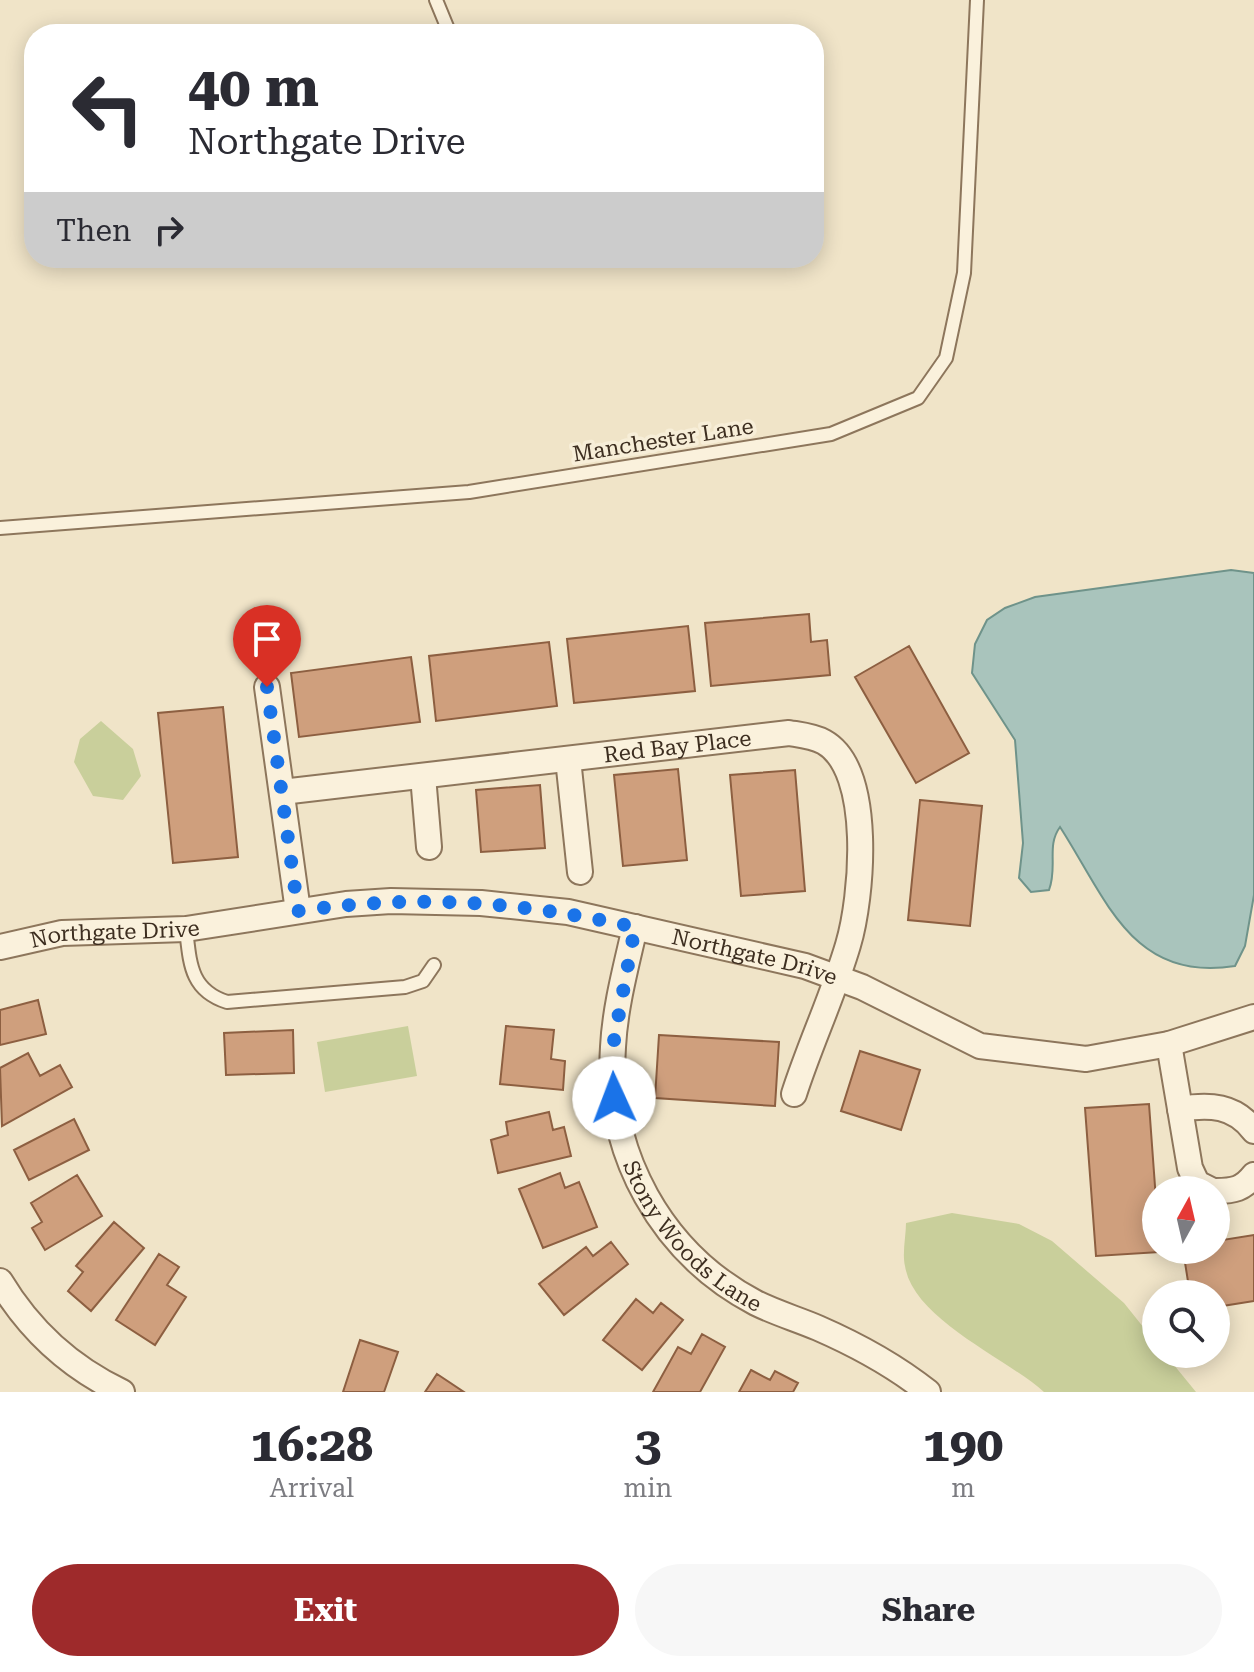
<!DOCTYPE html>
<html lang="en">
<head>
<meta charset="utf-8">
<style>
  :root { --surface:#fff; --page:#f7f7f7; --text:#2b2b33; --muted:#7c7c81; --accent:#9e2a2b }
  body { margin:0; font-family:"Roboto Serif",serif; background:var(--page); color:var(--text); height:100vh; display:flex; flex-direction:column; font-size:30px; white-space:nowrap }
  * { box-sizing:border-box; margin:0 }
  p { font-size:26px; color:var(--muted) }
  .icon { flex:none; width:44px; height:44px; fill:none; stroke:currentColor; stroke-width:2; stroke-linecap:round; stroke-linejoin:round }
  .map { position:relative; height:1392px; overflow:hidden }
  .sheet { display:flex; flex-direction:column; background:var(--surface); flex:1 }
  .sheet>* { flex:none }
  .hud { position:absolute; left:24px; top:24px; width:800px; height:244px; border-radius:32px; box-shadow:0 4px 20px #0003; background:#fff; color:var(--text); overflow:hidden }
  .needle { width:52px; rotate:8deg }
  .fabs { position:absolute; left:1142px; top:1176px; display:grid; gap:16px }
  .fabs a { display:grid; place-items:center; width:88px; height:88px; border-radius:50%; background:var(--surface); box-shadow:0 4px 20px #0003; font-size:40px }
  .pin { position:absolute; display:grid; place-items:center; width:68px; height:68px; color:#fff; margin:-82px -34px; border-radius:50% 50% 50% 0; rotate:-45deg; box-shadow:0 0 8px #0007 }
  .pin .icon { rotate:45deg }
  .me { position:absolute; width:88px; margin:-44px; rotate:358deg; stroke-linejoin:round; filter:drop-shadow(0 0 6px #0008) }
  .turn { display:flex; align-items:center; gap:28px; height:168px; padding:0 32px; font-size:36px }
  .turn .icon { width:104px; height:104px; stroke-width:2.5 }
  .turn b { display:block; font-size:56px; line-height:68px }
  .then { display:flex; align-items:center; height:76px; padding:0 32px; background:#0003; gap:16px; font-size:30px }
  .eta { display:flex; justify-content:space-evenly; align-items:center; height:136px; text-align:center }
  .eta b { font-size:48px; font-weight:700; line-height:56px }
  .primary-button { display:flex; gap:16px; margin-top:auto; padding:16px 32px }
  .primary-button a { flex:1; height:92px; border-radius:48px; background:var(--accent); color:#fff; font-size:32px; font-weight:700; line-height:92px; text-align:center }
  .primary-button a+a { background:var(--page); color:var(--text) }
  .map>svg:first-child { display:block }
</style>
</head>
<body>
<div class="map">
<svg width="1254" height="1392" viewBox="0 0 1254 1392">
  <rect width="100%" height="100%" fill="#f0e4c8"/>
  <!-- green -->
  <path fill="#c9cf9b" d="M101,721L133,749L141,776L123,800L93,796L74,762L80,739Z
    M408,1026L417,1076L325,1092L317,1042Z
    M952,1213L1019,1224L1052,1241L1124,1303L1156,1343V1354H1165L1196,1392H1044C1006,1358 913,1319 905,1266C902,1253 906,1236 906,1223Z"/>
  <!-- water -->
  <path fill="#a9c4bc" stroke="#6f938a" stroke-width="2" d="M1231,570L1254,573V895L1245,946L1235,966C1132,983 1106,898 1060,827C1046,846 1058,867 1049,890L1031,892L1019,878L1023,843L1015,740L972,673L975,644L987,620L1005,608L1035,597Z"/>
  <!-- building -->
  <path fill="#cf9f7d" stroke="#8d5f41" stroke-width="2" d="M809,614L811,642L827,640L830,675L711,686L705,623Z
    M688,626L695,691L574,703L567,639Z
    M549,642L557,706L436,721L429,656Z
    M909,646L969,753L916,783L855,677Z
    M411,657L420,722L299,737L291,673Z
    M223,707L238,857L173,863L158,713Z
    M678,769L687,860L623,866L614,775Z
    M795,770L805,891L741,896L730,775Z
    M540,785L545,848L481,852L476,790Z
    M920,800L982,806L970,926L908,920Z
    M38,1000L46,1034L0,1045V1010Z
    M506,1026L554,1030L551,1059L565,1061L563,1090L500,1084Z
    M293,1030L294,1073L226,1075L224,1033Z
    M659,1035L779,1042L775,1106L655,1098Z
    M860,1051L920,1070L901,1130L841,1111Z
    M28,1053L40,1076L60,1065L72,1087L2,1126L0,1068Z
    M1149,1104L1156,1200V1250L1160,1252L1096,1256L1085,1108Z
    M549,1112L553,1130L564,1127L571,1156L498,1173L491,1140L508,1135L506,1122Z
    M74,1119L89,1150L29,1180L14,1150Z
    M560,1173L565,1188L579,1182L597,1227L543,1248L519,1189Z
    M77,1175L102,1216L45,1250L32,1228L42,1222L31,1203Z
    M114,1222L144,1248L91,1311L68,1291L83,1272L76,1266Z
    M1254,1235V1301L1216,1307V1294H1190L1183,1250H1216V1241Z
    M611,1242L628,1264L564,1315L539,1284L586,1247L593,1256Z
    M159,1254L179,1267L167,1285L186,1297L155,1345L116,1320Z
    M636,1299L653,1313L661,1303L683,1320L642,1370L603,1340Z
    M702,1334L725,1347L700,1392H653L678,1347L691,1354Z
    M360,1340L398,1352L384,1392H343Z
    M751,1370L770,1380L775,1371L798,1383L793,1392H739Z
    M437,1374L464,1392H425Z"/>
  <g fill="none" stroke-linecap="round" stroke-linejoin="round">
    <defs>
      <path id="service" d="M436,0L450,34
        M0,528L469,492L831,434L918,398L946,358L964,273L977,0
        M186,929C190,963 190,990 227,1002L405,987L423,981L434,965"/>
      <g id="minor">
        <path d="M267,687L298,911"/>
        <path d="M568,759L580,872"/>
        <path d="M423,776L429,847"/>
        <path id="s1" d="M282,792L789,733C801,735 813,736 824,742C874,770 862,899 848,945C833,996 810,1044 794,1094"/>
        <path id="s2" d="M635,927C626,967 615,1007 613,1047C606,1153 661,1253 756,1303C776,1313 797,1319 818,1328C857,1345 894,1365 928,1392"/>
        <path id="s3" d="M0,947L62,933L186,929L346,904L391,901L481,903L568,912L805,966L862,987L980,1046L1086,1059L1169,1044L1254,1017"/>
        <path d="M1169,1044L1190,1168L1197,1183L1211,1190"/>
        <path d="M1180,1109C1209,1104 1235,1105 1254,1131"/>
        <path d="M1216,1191C1234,1191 1243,1189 1254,1175"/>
        <path d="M0,1281C30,1331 69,1367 122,1392"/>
      </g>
    </defs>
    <!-- service casing -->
    <use href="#service" stroke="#8d765c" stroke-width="16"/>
    <!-- minor casing -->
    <use href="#minor" stroke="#8d765c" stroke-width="28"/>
    <!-- service -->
    <use href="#service" stroke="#faf1dc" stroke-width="12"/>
    <!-- minor -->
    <use href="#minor" stroke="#faf1dc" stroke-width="24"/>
  </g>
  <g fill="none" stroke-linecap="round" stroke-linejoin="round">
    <!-- route -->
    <path stroke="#1a73e8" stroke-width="14" stroke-dasharray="0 25.2" d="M267,687L298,911C419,894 515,901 635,927L613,1046L614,1098"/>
  </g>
  <g text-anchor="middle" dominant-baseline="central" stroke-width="7" stroke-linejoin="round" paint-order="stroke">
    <!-- street labels -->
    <g font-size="22" fill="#3d2e20" stroke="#f7eed8">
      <text transform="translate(663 440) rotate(-9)">Manchester Lane</text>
      <text stroke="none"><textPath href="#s1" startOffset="398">Red Bay Place</textPath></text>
      <text stroke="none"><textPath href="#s3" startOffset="116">Northgate Drive</textPath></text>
      <text stroke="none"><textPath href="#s3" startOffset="764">Northgate Drive</textPath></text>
      <text stroke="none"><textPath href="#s2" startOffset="338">Stony Woods Lane</textPath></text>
    </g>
  </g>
</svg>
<div class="fabs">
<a><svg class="needle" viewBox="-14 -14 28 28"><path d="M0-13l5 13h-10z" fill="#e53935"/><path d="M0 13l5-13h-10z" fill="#7c7c81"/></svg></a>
<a><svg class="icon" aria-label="search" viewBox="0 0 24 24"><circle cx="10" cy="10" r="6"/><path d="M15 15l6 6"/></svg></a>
</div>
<div class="pin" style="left:267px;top:687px;background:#d93025"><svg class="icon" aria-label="arrive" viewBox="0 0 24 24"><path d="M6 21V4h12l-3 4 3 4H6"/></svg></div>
<svg class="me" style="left:614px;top:1098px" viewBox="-20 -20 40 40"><circle r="19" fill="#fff"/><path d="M0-13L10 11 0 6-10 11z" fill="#1a73e8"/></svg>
<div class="hud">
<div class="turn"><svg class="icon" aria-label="left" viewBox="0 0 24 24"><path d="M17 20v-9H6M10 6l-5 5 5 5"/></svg><div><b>40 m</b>Northgate Drive</div></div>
<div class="then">Then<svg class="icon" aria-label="right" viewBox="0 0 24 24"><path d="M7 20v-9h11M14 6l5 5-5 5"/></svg></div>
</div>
</div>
<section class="sheet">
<div class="eta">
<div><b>16:28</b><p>Arrival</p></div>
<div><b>3</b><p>min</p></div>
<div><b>190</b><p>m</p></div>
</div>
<div class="primary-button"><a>Exit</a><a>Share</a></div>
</section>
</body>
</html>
